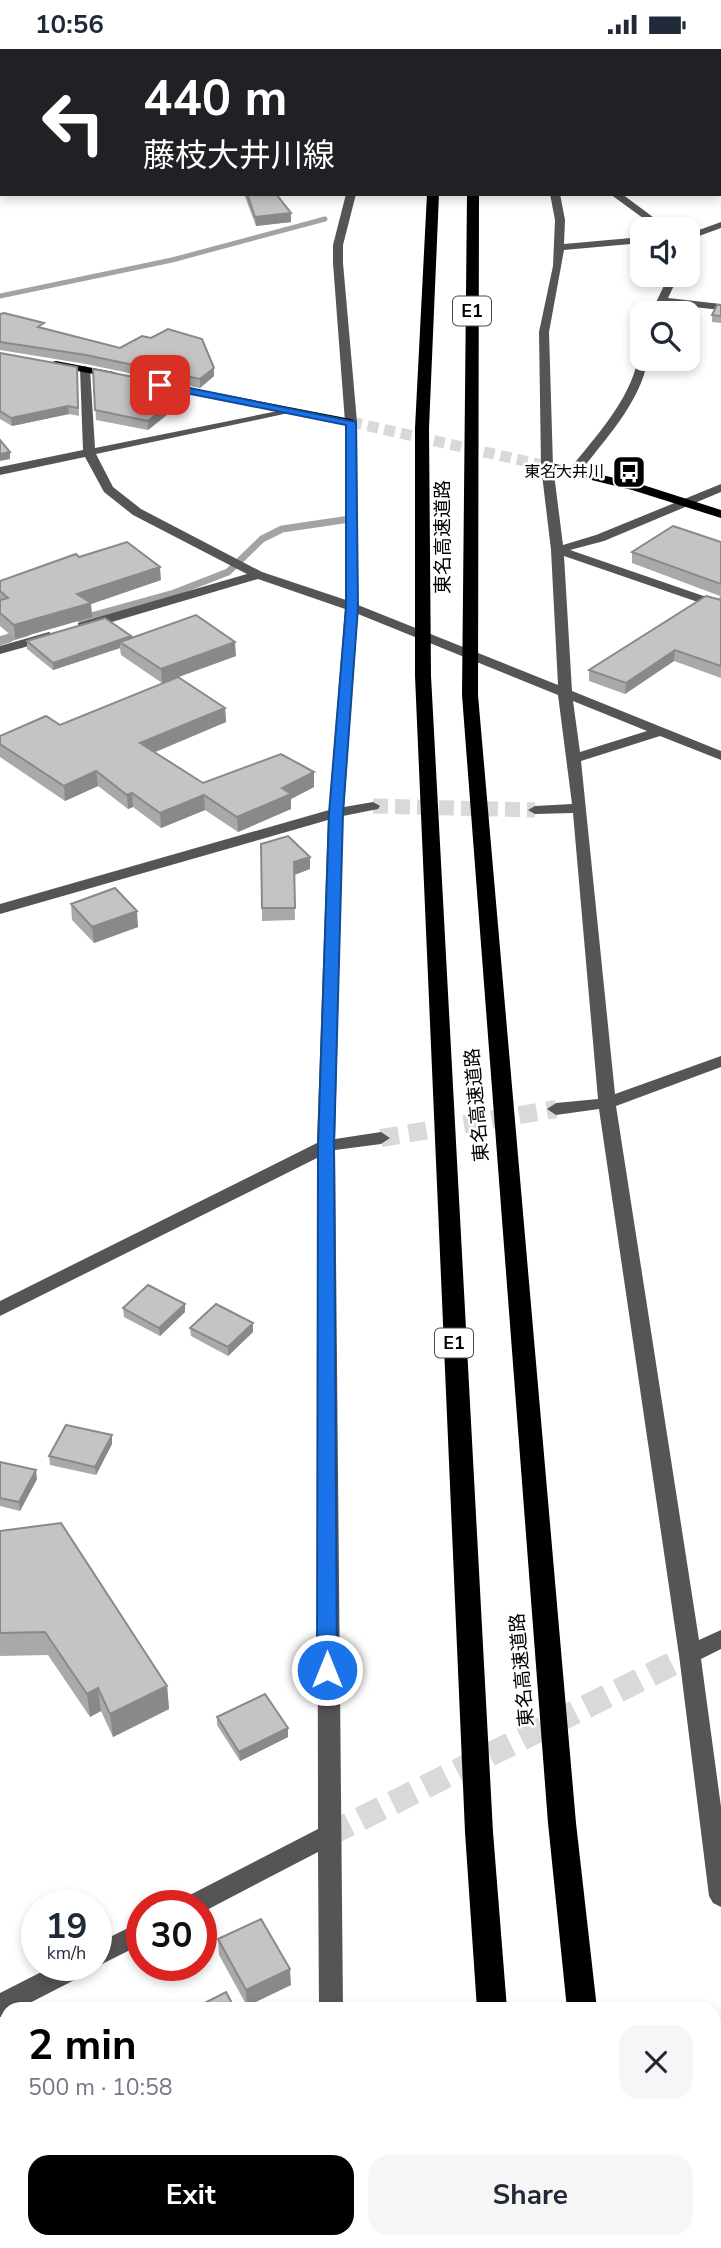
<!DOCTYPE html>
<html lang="en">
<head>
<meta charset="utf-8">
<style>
  :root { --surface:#fff; --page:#f6f6f7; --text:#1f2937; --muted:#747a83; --accent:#000 }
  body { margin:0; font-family:"Nunito Sans","Noto Sans JP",sans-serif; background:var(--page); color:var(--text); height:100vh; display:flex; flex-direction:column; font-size:26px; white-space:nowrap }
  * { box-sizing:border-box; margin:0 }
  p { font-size:23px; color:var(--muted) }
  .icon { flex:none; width:38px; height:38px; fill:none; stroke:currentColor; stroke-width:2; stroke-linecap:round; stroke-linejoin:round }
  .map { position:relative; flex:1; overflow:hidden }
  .side { position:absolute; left:0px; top:1953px; width:721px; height:247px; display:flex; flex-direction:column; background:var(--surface); border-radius:21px 21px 0 0; box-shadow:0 4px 10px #0003 }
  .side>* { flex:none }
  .banner { position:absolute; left:0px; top:0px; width:721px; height:147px; box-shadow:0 4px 10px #0003; background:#202124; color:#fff; overflow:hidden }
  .buttons { position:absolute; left:630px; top:168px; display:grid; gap:14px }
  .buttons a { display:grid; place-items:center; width:70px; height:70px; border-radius:14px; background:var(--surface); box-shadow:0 4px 10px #0003; font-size:35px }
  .speed { position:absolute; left:21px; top:1841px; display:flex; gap:14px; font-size:35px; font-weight:700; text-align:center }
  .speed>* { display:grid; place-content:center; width:91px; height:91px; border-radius:50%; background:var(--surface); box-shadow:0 4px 10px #0003; line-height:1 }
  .speed small { font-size:18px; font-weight:400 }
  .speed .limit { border:10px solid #d22; background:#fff; color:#111 }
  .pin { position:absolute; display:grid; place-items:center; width:60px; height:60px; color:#fff; margin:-30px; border-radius:14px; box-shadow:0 4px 10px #0006 }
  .me { position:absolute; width:77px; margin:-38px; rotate:0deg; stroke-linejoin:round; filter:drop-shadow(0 0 5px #0008) }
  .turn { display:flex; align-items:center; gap:24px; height:147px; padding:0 28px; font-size:32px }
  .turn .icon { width:91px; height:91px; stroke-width:2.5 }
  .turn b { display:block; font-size:49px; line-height:60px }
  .round { display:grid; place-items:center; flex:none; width:74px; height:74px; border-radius:21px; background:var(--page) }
  .summary { display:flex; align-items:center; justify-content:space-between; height:119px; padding:0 28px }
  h1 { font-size:42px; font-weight:700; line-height:52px; color:var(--accent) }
  .cta { display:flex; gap:14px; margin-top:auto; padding:14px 28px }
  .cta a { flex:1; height:80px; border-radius:21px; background:var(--accent); color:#fff; font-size:28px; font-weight:700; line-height:80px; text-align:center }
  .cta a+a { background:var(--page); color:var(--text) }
  .status { display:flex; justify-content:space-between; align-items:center; height:49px; padding:0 35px; background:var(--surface); direction:ltr }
  .status svg { height:19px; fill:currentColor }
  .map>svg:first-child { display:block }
</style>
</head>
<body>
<div class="status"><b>10:56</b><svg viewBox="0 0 49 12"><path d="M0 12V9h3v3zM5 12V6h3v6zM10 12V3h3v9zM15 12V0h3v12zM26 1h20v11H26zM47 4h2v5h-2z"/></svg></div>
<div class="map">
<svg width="721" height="2199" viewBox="0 0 721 2199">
  <rect width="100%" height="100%" fill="#fff"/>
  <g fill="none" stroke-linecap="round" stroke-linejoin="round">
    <!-- stream-far2 -->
    <path stroke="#a3a3a3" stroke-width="5" d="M0,247L172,211L325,170"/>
    <!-- stream-far1 -->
    <path stroke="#a3a3a3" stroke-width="7" d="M80,570L174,544L228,523L262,490L282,480L350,470
      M3,591L27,584"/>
    <!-- stream -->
    <path stroke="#a3a3a3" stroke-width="9" d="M0,592L9,589"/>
    <!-- minor-tunnel-far2 -->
    <path stroke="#d9d9d9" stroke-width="15" stroke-dasharray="15 7" stroke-linecap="butt" d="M373,757L535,761"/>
    <!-- minor-tunnel-far1 -->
    <path stroke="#d9d9d9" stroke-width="18" stroke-dasharray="18 10" stroke-linecap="butt" d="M381,1089L556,1060"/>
    <!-- minor-tunnel -->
    <path stroke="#d9d9d9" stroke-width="24" stroke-dasharray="24 12" stroke-linecap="butt" d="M328,1786L690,1606"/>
    <!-- major-tunnel -->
    <path stroke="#d9d9d9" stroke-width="11" stroke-dasharray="11 6" stroke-linecap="butt" d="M351,373L547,417"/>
    <!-- minor -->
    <path fill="#555" fill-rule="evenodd" d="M0,0H5L6,2L0,4Z
      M168,0H176V2H168Z
      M378,0H386L387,2H379Z
      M537,0H546L536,2Z
      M719,99H721V105H719Z
      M346,145H356L343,196V214L357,373L358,556L558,636L551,501L541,417L539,283L553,217L555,171L550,145H560L565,171L564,195L642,188V194L564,201L549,283L553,417L563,496L596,486L721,435V443L604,492L570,501L721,553V561L564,507L572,642L721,702V711L660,687L581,712L615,1045L721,1007V1018L616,1057L699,1591L721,1581V1600L701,1610L721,1758V1858L713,1854L709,1847L679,1606L599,1060L556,1066L547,1060L556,1054L598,1050L573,764L535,765L528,761L535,757L572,755L558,646L358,565L344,758L373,753L380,757L378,760L343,767L335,1090L381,1083L390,1089L381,1095L335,1101L343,1960H319L318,1803L201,1864V1857H180L184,1849L318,1780L317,1109L0,1267V1252L317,1094L328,771L0,865V855L329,761L345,560L258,530L88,580H78V574L247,525L133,466L104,443L85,408L0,426V418L83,401L80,320L85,317L90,320L95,399L288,360L290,362L284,365L96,405L113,438L141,460L262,523L346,551L345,373L333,214V196ZM573,652L647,682L580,703Z
      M610,145H622L669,180H658Z
      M721,173V179L688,191V185Z
      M669,226H679L668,249L721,255V261L666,255L661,264H651Z
      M642,307V310H648C640,355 604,391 577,427H569V421C595,388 629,353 638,310Z
      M49,583L56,587L54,590L0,605V597Z
      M142,1872V1895L96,1918L91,1916H96V1895Z
      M55,1916H91L88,1924L18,1960H7V1966L0,1968V1944Z
      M322,2193H348V2199H322Z"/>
    <!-- major -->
    <path fill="#000" fill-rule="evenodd" d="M719,3H721V7H719Z
      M56,312L114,323L120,326L114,329L52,317V313Z
      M165,334L351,370L357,373L351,376L161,339V335Z
      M547,413L640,435L721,461V469L632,441L543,419L541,417Z"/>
    <!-- highway -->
    <path fill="#000" fill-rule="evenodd" d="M419,0H429V2H419Z
      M442,0H452V2H442Z
      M478,0H488V2H478Z
      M503,0H513L502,2Z
      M427,145H439L429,379L431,627L493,1783L507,1960H477L465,1783L415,627V379Z
      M467,145H479L478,646L576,1774L597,1960H567L548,1774L462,646Z
      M493,2193H525L526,2199H494Z
      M590,2193H622L623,2199H591Z"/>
  </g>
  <!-- wall -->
  <path fill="#a9a9a9" d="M0,109H2V142H0Z
    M244,145H276L291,164V173L256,177Z
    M721,256V274L712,273V266Z
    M0,265L45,279L214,327L200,339L86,315L0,301Z
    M0,304L77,318L79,367L69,365L12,377L0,370Z
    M93,320L189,339V348L148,381L96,371Z
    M721,493V551L719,550L720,547L632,514V503Z
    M79,508L161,531L91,555L92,568L15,590L0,577V532Z
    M721,551V629L674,612L625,645L589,632V621Z
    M131,587V588L236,607L178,628L225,659L226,673L155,703L203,734L314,738L291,750V760L238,783L205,761L161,779L133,758L128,760L98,737L65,752L0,708V687L60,676L178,628L162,634L121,606L120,599L53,621L27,600V592Z
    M261,795L310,820L294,826L295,871L262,872Z
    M71,855L138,878L94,894L72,871Z
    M123,1259L185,1263L160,1287L124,1268Z
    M190,1279L253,1283L228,1307L191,1287Z
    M112,1386V1395L96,1426L50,1416L49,1407Z
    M0,1413L37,1430L20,1462L0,1457Z
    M0,1482L167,1637L169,1660L113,1688L101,1662L90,1668L48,1606L0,1607Z
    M217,1668L288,1679V1688L240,1712L217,1676Z
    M218,1890L291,1936L247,1957L219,1906Z"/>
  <!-- shaded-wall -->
  <path fill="#898989" d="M291,164V173L256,177L255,168Z
    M214,319V327L200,339V330Z
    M189,339V348L148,381V372Z
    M68,357L69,365L12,377L11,369Z
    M10,403V410L0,412V405Z
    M160,518L161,531L91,555L92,568L15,590L14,576L77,545Z
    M131,587L132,595L120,593V599L53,621V614Z
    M235,593L236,607L162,634L161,620Z
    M675,601L674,612L625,645L626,634Z
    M225,659L226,673L141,709L140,694Z
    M96,722L98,737L65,752L64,737Z
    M314,723V738L291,750V760L238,783L237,768L282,739Z
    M132,744L133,758L128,760L127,746Z
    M204,746L205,761L161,779L160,764Z
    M310,808V820L294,826V813Z
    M137,862L138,878L94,894L92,878Z
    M185,1255V1263L160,1287L159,1279Z
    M253,1274V1283L228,1307V1298Z
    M112,1386V1395L96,1426L95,1418Z
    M36,1421L37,1430L20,1462L19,1453Z
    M167,1637L169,1660L113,1688L110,1665Z
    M98,1639L101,1662L90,1668L87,1645Z
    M288,1679V1688L240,1712L239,1703Z
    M290,1920L291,1936L247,1957L246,1941Z"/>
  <!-- building -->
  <path fill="#c4c4c4" stroke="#898989" stroke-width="2" d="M2,80V100H0V81Z
    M0,109H2V132H0Z
    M247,145H276L291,164L255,168Z
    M717,256H721V267L712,266Z
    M4,264L44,274L38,278L120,299L142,287L151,289L168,280L202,290L214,319L200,330L86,306L0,293V265Z
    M0,304L77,318L78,359L68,357L11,369L0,362Z
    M93,320L189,339L148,372L95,361Z
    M0,391L10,403L0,405Z
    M673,477L721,493V535L632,503Z
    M127,493L160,518L77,545L91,554L14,576L0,564V551L8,549L0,542V532L76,505L79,508Z
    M706,547L721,551V617L675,601L626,634L589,621Z
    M196,566L235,593L161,620L120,593Z
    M105,569L131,587L53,614L27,592Z
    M178,628L225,659L140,694L203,734L281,705L314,723L282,739L291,745L237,768L204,746L160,764L132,744L127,746L96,722L64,737L0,695V687L46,667L60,676Z
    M288,787L310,808L294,813L295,859H262L261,795Z
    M115,839L137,862L92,878L71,855Z
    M148,1236L185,1255L159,1279L123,1259Z
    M216,1255L253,1274L228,1298L190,1279Z
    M66,1376L112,1386L95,1418L49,1407Z
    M0,1413L36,1421L19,1453L0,1449Z
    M61,1474L167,1637L110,1665L98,1639L87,1645L45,1583L0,1584V1482Z
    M265,1645L288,1679L239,1703L217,1668Z
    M261,1870L290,1920L246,1941L218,1890Z
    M226,1943L235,1960H193Z"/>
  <!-- route -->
  <path fill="#1a73e8" stroke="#114b97" stroke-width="2" d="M160,333L356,373L358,558L343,764L334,1097L337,1621L334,1626H320L317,1621L318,1097L329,764L346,558V376L156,338Z"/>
  <!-- icons -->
  <defs>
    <symbol id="bus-square" viewBox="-11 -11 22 22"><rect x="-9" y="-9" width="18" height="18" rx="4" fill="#000" stroke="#fff"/><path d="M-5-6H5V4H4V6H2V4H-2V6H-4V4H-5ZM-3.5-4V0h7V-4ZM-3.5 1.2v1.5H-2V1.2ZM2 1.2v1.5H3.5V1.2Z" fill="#fff"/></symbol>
  </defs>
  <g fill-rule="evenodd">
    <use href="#bus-square" x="610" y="404" width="38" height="38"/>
  </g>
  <g text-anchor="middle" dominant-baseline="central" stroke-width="5" stroke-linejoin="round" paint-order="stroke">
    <!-- far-poi labels -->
    <g font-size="16" fill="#000" stroke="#fff" text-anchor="end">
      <text x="604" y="423">東名大井川</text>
    </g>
    <!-- shield labels -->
    <g fill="#fff" stroke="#4c4c4c" stroke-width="2">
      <rect x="453" y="247.5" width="38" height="29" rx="5"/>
      <rect x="435" y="1279.5" width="38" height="29" rx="5"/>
    </g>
    <g font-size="18" font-weight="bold" fill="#000">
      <text x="472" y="262">E1</text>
      <text x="454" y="1294">E1</text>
    </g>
    <!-- street labels -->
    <g font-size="19" fill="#000" stroke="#fff">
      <text transform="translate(443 488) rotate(-90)">東名高速道路</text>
      <text transform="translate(477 1056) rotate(-95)">東名高速道路</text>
      <text transform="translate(522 1621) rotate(-95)">東名高速道路</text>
    </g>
  </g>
</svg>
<div class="buttons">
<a><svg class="icon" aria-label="sound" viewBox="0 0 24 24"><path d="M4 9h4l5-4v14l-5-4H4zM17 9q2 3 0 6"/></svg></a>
<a><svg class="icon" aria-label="search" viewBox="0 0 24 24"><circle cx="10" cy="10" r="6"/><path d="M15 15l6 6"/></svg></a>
</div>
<div class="speed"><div>19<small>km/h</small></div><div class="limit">30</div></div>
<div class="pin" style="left:160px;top:336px;background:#d93025"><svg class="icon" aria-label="arrive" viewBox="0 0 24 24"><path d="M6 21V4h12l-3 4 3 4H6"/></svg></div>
<svg class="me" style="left:327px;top:1621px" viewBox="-20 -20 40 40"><circle r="17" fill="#1a73e8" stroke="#fff" stroke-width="3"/><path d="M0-11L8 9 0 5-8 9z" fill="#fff"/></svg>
<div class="banner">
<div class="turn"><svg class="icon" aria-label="left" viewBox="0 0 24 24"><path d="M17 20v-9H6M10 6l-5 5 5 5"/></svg><div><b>440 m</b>藤枝大井川線</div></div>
</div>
<section class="side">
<div class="summary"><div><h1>2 min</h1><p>500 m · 10:58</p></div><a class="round"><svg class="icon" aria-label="close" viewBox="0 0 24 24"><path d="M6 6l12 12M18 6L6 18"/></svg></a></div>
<div class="cta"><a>Exit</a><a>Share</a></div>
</section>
</div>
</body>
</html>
